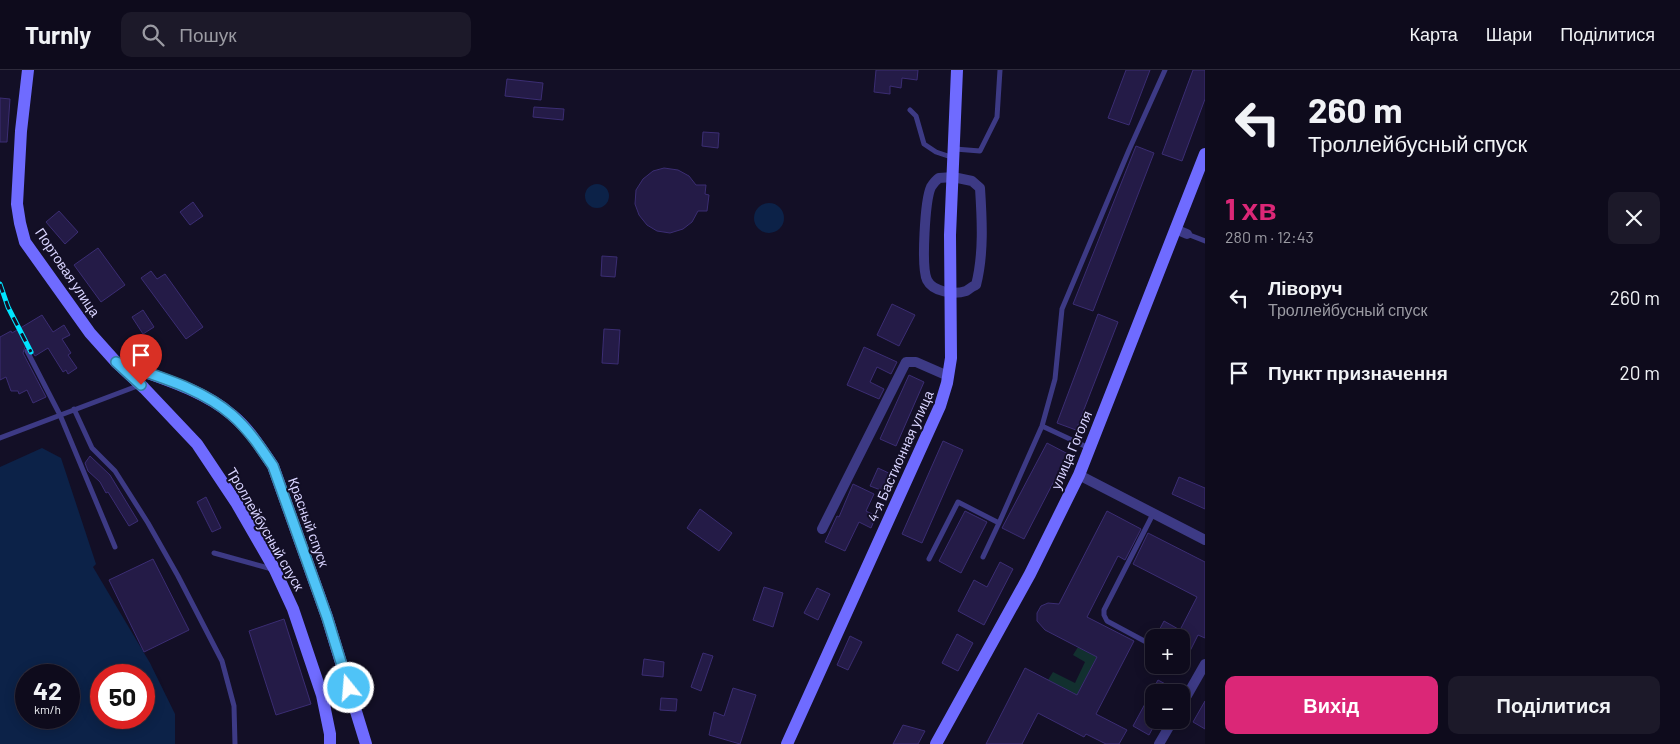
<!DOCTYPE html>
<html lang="uk">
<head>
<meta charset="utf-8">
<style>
  :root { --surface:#0e0b1c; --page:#1c1929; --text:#f1f3f6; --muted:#9b9ba3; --line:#2e2b3b; --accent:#db2777 }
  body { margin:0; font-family:Barlow,sans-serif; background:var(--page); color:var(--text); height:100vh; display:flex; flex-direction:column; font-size:19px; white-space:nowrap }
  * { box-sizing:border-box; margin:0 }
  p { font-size:16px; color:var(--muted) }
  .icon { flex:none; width:28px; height:28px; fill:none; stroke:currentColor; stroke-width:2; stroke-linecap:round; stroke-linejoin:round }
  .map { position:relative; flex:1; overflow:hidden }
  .details { display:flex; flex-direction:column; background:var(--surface); width:475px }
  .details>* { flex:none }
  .hud { background:#0e0b1c; color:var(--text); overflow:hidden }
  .tools { position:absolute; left:1145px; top:559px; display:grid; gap:10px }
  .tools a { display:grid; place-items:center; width:45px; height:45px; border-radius:10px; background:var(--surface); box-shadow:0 2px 12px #0003,0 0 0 1px var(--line); font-size:25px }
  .speed { position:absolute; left:15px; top:594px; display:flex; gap:10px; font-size:25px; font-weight:700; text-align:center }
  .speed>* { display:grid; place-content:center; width:65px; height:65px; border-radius:50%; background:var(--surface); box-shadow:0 2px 12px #0003,0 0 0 1px var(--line); line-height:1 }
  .speed small { font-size:12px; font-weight:400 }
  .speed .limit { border:8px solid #d22; background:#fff; color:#111 }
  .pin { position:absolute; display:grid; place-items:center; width:42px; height:42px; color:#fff; margin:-51px -21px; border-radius:50% 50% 50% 0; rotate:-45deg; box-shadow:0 0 5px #0007 }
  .pin .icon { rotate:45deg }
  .me { position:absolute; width:55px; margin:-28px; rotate:343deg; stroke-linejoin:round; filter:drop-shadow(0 0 4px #0008) }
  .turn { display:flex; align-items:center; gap:18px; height:105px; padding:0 20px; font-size:22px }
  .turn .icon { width:65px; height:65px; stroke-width:2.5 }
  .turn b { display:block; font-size:35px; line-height:42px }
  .round { display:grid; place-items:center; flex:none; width:52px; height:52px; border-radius:10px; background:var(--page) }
  .summary { display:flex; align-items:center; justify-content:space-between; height:85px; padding:0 20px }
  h1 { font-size:30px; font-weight:700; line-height:38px; color:var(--accent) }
  .cta { display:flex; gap:10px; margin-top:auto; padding:10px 20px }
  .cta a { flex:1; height:58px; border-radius:10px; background:var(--accent); color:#fff; font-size:20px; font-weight:700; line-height:58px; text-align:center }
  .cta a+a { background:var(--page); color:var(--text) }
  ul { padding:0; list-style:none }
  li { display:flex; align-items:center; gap:15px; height:75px; padding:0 20px }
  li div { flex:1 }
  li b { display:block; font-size:19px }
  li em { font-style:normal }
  header { display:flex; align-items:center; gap:30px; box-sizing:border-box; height:70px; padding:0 25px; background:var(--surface); border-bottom:1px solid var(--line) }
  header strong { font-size:24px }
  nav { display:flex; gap:28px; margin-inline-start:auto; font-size:18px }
  .search { width:350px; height:45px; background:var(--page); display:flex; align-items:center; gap:12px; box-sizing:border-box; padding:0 18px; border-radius:10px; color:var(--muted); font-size:19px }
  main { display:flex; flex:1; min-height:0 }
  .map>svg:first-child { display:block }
</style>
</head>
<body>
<header>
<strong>Turnly</strong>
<div class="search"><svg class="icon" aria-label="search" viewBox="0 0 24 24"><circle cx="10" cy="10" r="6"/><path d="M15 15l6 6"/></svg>Пошук</div>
<nav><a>Карта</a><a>Шари</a><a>Поділитися</a></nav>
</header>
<main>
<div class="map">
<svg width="1205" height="674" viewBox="0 0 1205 674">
  <rect width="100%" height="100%" fill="#130f26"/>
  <!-- green -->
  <path fill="#12302f" d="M1078,577L1097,587L1077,625L1048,610L1053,602L1075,613L1085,592L1073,585Z"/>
  <!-- water -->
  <path fill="#0c2248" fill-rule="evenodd" d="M585 126a12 12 0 1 1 24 0a12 12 0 1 1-24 0Z
    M754 148a15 15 0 1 1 30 0a15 15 0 1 1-30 0Z
    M42,378L61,388L96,494L93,497L150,593L175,644V674H0V397ZM26,605H69V648H26ZM101,605H144V648H101Z"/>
  <!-- building -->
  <path fill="#241b47" stroke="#3b2d73" d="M876,0H918L917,10L902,8L901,18L890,16V24L874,22Z
    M1126,0H1150L1129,55L1108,48Z
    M1193,0H1205V29L1182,91L1162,84Z
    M507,9L543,13L541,30L505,26Z
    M0,28L10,29L7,72H0Z
    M534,37L564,39L563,50L533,47Z
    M703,62L719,63L718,78L702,76Z
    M1136,76L1154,83L1093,241L1073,234Z
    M664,98L678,100L689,106L696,115H706L705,124L709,125L707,141H698L692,152L683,159L670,163L657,161L647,155L639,145L635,134L636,120L643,109L653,101Z
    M193,132L203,146L190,155L180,142Z
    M59,141L78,162L65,174L46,152Z
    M98,178L125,215L101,232L74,195Z
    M602,186L617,187L615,207L601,206Z
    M151,201L157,209L165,204L203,257L186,269L141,208Z
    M892,234L915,245L899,276L877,265Z
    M143,240L154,257L143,264L132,247Z
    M1098,244L1118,252L1076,360L1057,353Z
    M42,245L53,262L64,255L70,265L62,269L71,283L68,285L77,298L68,304L66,300L63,302L48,278L35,286L30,278L25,277L23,283L46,327L33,333L27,320L19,324L18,321H11L6,307L0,310V267L11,261L12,263Z
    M604,259L620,260L618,294L602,293Z
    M864,277L897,292L891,304L877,297L870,312L884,319L879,329L847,315Z
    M909,305L924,312L896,376L880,369Z
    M943,371L963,380L922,473L902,464Z
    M1047,373L1068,384L1024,469L1002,458Z
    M90,386L110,405L138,451L129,456L108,422L106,423L100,412L88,401L85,393Z
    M878,398L893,405L886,422L870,416Z
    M1179,407L1205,418V439L1172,424Z
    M853,414L874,424L866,441L876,446L871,458L859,452L845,481L825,472L837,446L839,447Z
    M206,427L221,458L212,462L197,432Z
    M700,439L732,463L719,481L687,458Z
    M965,441L987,452L961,503L939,491Z
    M1107,441L1141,459L1125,490L1118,486L1087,547L1134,571L1096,644L1127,660L1119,674H1106L1086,664L1084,667L1038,643L1022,674H986L1025,598L1077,625L1097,587L1045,560L1037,551V543L1041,536L1048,533L1059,534Z
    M1148,463L1205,492V568L1198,565L1188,585L1181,582V568H1155L1164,551L1180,560L1197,527L1133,494Z
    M153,489L189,560L144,582L109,510Z
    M1000,492L1013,499L984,555L958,541L974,510L987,517Z
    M764,517L783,523L773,557L753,550Z
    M817,518L830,524L818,550L804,543Z
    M284,549L311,634L276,645L249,561Z
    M957,564L973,573L958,601L942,593Z
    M850,566L862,572L848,600L837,595Z
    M703,583L713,586L701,621L691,617Z
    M644,589L664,592L663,607L642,605Z
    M1158,610L1180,622H1154V650H1157L1149,665L1133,656Z
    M733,618L756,625L740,674L709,665L714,642L724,646Z
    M661,628L677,629L676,641L660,640Z
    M1205,631V659L1193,652Z
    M903,655L925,661L918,674H893Z"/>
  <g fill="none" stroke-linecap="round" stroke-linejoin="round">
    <!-- service -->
    <path stroke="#3d3a85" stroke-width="5" d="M910,40L916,46L924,74L936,82L954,88
      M955,79L980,81L997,47L1000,0
      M1187,164L1205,171
      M27,281L60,345L115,477
      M74,339L92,378L115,401L148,453L178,506L222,591L234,636L235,674
      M1042,356L1089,378
      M0,368L140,315
      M214,483L272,499
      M983,487L999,453
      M929,489L958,432L999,453L1042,356L1055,309L1062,239L1129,80L1165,0
      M1148,573L1107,551L1104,545V540L1153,444"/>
    <!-- minor -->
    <path stroke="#3d3a85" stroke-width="10" d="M953,107L972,111L980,118C982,149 984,184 976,215C973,216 969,219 966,221C954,225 933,222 927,210C921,197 925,130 931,117C933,114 936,110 939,108Z
      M1175,159L1187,164
      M1079,405L1205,470
      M822,459L906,292H916L948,306
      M1181,636L1205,594
      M1159,674L1173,650"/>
    <!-- secondary -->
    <path stroke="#6f6bff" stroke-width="12" d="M28,0L21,61L17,134L20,153L25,172L90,263L116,292L144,318L197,374L237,434L275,500L293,539L322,625L330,664V674
      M123,294C159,308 202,319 232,345C249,359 261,378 273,396L327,547L366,674
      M787,674L940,336L947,313L951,288L950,165L957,0
      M936,674L1030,504L1079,405L1205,84"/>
    <defs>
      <path id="rail" d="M0,214L8,237L31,282"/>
    </defs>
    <!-- rail casing -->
    <use href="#rail" stroke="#00e5ff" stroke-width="5"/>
    <!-- rail -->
    <use href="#rail" stroke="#130f26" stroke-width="3" stroke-dasharray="9" stroke-linecap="butt"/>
  </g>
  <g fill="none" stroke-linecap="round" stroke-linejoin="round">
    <defs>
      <path id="route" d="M141,315L116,292C155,306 200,317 232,345C249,360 261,378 273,396L327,547L349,618"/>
    </defs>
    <!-- route casing -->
    <use href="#route" stroke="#337fa1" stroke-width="12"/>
    <!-- route -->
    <use href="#route" stroke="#4fc3f7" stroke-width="9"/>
  </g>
  <g text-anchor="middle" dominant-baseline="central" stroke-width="4" stroke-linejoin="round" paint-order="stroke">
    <!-- street labels -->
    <g font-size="14" fill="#d9d4ff" stroke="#130f26">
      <text transform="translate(68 202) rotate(56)">Портовая улица</text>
      <text transform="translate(1071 380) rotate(-67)">улица Гоголя</text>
      <text transform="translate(900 386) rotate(-66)">4-я Бастионная улица</text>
      <text transform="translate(309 452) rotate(70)">Красный спуск</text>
      <text transform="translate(266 459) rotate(60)">Троллейбусный спуск</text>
    </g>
  </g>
</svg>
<div class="tools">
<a>+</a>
<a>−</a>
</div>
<div class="speed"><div>42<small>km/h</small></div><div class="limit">50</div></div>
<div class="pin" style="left:141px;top:315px;background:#d93025"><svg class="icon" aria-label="arrive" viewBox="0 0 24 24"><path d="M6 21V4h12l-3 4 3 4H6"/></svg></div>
<svg class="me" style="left:349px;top:618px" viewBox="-20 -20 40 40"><circle r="17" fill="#4fc3f7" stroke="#fff" stroke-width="3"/><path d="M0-11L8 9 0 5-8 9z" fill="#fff"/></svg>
</div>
<section class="details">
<div class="hud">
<div class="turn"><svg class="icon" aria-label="left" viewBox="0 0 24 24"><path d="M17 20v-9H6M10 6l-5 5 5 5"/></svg><div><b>260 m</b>Троллейбусный спуск</div></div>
</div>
<div class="summary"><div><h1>1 хв</h1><p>280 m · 12:43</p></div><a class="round"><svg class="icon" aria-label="close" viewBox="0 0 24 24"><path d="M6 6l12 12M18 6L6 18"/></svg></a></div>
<ul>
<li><svg class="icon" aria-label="left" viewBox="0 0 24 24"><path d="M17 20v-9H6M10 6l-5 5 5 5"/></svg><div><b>Ліворуч</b><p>Троллейбусный спуск</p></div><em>260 m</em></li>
<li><svg class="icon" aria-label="arrive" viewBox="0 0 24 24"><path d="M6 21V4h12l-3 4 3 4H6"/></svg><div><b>Пункт призначення</b></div><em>20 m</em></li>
</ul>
<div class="cta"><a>Вихід</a><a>Поділитися</a></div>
</section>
</main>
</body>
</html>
